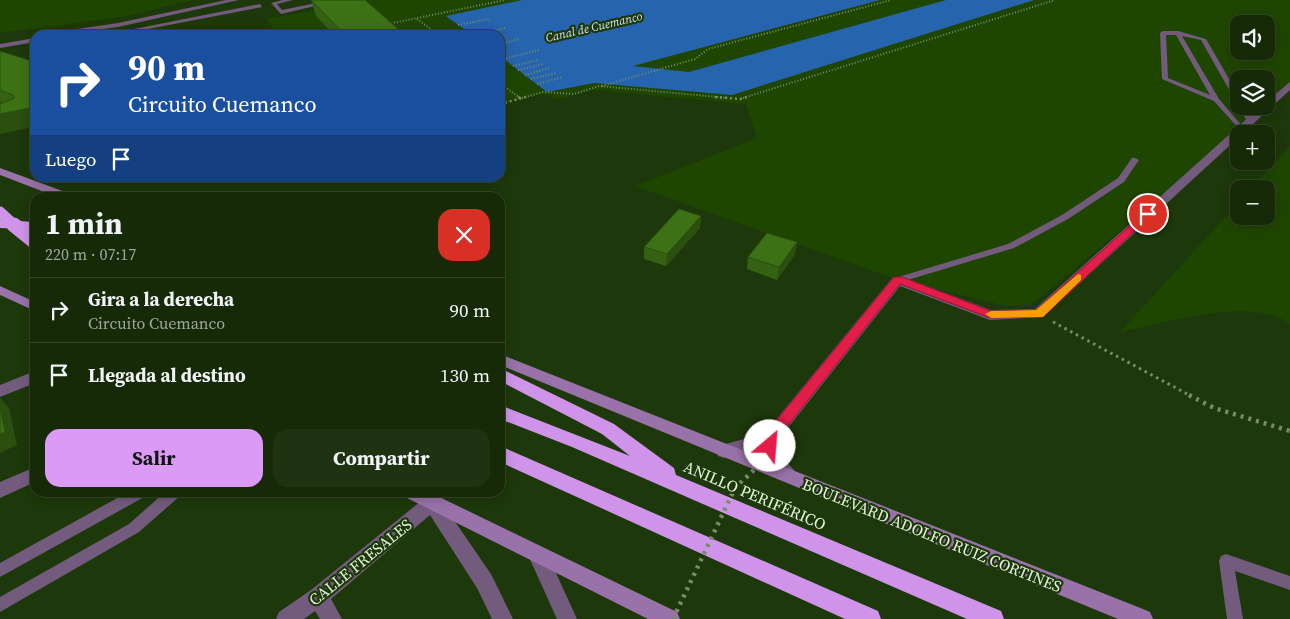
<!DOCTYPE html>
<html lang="es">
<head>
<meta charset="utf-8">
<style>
  :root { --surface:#162a08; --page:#1f3212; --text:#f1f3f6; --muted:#9ea79c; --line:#354629; --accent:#da9af6 }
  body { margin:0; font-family:"Source Serif 4",serif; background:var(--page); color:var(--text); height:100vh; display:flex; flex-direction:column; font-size:19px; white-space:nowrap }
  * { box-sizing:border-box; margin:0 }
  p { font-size:16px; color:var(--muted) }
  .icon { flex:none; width:28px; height:28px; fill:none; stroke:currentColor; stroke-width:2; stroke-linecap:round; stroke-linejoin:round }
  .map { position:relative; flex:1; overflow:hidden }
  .sheet { position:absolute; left:30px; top:192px; width:475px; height:305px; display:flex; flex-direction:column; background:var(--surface); border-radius:15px; box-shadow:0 2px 12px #0003,0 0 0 1px var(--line) }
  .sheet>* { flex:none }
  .guide { position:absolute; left:30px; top:30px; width:475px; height:152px; border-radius:15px; box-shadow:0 2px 12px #0003,0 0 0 1px var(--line); background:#1a4fa0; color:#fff; overflow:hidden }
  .tools { position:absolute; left:1230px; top:15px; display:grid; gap:10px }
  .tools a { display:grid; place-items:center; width:45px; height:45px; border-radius:10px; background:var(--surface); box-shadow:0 2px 12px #0003,0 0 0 1px var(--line); font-size:25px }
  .pin { position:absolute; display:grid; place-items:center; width:42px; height:42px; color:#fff; margin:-21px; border:2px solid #fff; border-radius:50%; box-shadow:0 1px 5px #0007 }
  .me { position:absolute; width:55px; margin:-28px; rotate:27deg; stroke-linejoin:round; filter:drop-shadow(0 0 4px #0008) }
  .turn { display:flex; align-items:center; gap:18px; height:105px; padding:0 15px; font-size:22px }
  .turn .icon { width:65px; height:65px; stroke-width:2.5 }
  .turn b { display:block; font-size:35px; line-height:42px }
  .then { display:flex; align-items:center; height:48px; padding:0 15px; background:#0003; gap:10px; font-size:19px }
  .round { display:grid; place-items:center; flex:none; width:52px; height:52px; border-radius:15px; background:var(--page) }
  .head { display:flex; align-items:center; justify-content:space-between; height:85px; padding:0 15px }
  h1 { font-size:30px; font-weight:700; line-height:38px }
  .button { display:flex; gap:10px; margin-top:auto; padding:10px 15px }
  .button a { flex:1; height:58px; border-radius:15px; background:var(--accent); color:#111; font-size:20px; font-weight:700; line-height:58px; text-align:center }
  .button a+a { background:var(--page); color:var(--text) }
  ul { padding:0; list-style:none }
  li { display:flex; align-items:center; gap:15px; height:65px; padding:0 15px; border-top:1px solid var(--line) }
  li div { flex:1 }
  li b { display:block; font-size:19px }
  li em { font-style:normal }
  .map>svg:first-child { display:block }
</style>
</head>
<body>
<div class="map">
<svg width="1290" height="619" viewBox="0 0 1290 619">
  <rect width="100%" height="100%" fill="#1d380a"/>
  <!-- green -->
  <path fill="#1f4600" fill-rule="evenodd" d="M0,0H193L128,16L0,33Z
    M347,0H1290V83L1266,106V79H1239V106H1266L1232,138L1031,305L1006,306L896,279L635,186L757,138L746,104L593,90L560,99L542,94L500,105V35H279L266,19L346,5ZM1239,24H1266V51H1239Z
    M1290,146V324C1252,295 1164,323 1120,332L1239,202V216H1266V189H1251Z"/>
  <!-- water -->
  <path fill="#2764ae" d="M522,0H880L633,66L689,72L946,0H1034L732,95L594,83L547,92L500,56V35H472L446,16Z"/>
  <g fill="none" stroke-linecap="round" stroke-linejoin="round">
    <!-- path-far3 -->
    <path stroke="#778d68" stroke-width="2" stroke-dasharray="1 2" stroke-linecap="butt" d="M417,19L439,35
      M388,24L505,0
      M458,25L489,19
      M329,35L338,33
      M475,35L506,28
      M500,44L519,39
      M503,59L539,50
      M513,66L538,60
      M518,70L543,64
      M525,75L550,68
      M531,79L557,73
      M500,83L520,98
      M537,84L563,77
      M602,86L695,59L708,49L891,0
      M522,98L543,92L574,94L599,86L729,98
      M743,98L1055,0"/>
    <!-- path-far2 -->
    <path stroke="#778d68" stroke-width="2.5" stroke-dasharray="2 3" stroke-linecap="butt" d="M518,97L520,98
      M715,97L740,99L747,97
      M500,104L526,97"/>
    <!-- path-far1 -->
    <path stroke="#778d68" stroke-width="3" stroke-dasharray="2.5 4" stroke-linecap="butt" d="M1053,322L1191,396"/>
    <!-- path -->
    <path stroke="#778d68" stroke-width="4.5" stroke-dasharray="3 5" stroke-linecap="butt" d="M1189,395L1214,408L1290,431"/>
    <!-- service -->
    <path fill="#735b7d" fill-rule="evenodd" d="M283,0H293L277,4L282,10L331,0H340L281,14L271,3Z
      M260,4L262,7L117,35L114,33Z
      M1178,31L1206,39L1239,96V104L1236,102L1201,40L1182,36L1219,99L1244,128V130H1240L1214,101L1162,79L1160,33L1163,31ZM1166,35H1176L1210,95L1168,78Z
      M1239,105V106H1244L1253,122L1252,123H1248L1238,106Z
      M1132,158H1135L1139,160L1124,182L1068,219L1014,248L901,282H895L893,280L895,278L1008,244L1062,215L1118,178Z
      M128,492H147L146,496L0,577V563Z
      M165,492H181L180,496L139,532L0,612V597L129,524Z
      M1226,554L1290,576V590L1235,571L1243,619H1227L1219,561L1221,556Z"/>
    <!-- minor -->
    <path fill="#735b7d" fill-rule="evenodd" d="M226,0H239L118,27L58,35H36L118,23Z
      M35,38V42L0,48V44Z
      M1290,82V90L1242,134H1239V137L1043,317L990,320L900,286L779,439C777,461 789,460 797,475L794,480C776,486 764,462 762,446L724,458L718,456L716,451L718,446L748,438L770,427L893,277H903L991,310L1035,309L1261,106H1266V102Z
      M35,371V383L0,397V385Z
      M35,467V482L0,498V482Z
      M432,495L438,497L491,574L513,619H492L477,588L430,515L331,599L342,619H320L315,611L304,619H276L279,612L311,590L426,497Z
      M538,546L545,549L577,619H557L528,555L531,549Z"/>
    <!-- secondary -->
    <path fill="#9872a9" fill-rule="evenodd" d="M0,168L76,196L77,198H60L0,175Z
      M0,286L35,302V311L0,295Z
      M500,354L1143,609L1150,612L1153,619H1118L500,365Z
      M402,492H429L677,612L680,619H648L405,497Z"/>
    <!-- motorway -->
    <path fill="#cf94e9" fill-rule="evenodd" d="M0,220L35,222V230L0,228Z
      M500,368L614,424L674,468L676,475L1001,611L1004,619H967L572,447L500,419V405L630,456L602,434L500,381Z
      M500,446L878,611L881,619H845L500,462Z"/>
    <!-- path-bridge -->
    <path stroke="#778d68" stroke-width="4.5" stroke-dasharray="3 5" stroke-linecap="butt" d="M673,619L735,488L775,450"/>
    <!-- motorway-bridge-far1 -->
    <path stroke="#cf94e9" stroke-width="11" d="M0,212L15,226"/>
    <!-- motorway-bridge -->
    <path stroke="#cf94e9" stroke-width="15" d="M14,225L35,242"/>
  </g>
  <!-- wall -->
  <path fill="#346112" d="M311,0L405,35H334L316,16Z
    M0,51L35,126L0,134Z
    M701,216L700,228L666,266L644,259V247Z
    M797,242L795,254L777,280L747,269L748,257Z"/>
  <!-- shaded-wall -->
  <path fill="#2b4f0f" d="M0,99L8,113L35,107V126L0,134Z
    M701,216L700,228L666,266L667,254Z
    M797,242L795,254L777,280L779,267Z
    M0,398L9,408L17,445L0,453Z"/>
  <!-- building -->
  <path fill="#3d7115" stroke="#2b4f0f" d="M311,0H365L405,35H345Z
    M0,51L35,62V107L0,114V104L15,98L13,95L0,90Z
    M679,209L701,216L667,254L644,247Z
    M767,233L797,242L779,267L748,257Z
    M0,408L5,432L0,434Z"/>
  <!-- route -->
  <path fill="#e11d48" stroke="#92132f" d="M1145,212L1153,214L1043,317L990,318L900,284L782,433L775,450H765L763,446L771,427L894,277H902L991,311L1036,310Z"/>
  <!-- slow -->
  <path fill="#f59e0b" d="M1078,274L1081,275V280L1043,317L991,318L985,314L991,311L1036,310Z"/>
  <g text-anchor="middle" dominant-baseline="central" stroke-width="4.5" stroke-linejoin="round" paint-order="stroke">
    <!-- far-water labels -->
    <g font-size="12" font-style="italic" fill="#d1e1f5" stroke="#1d380a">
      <text transform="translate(594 27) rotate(-13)">Canal de Cuemanco</text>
    </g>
    <!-- near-street labels -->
    <g font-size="16" fill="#e1f2d8" stroke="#1d380a">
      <text transform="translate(755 495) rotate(23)">ANILLO PERIFÉRICO</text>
      <text transform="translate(932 535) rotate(22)">BOULEVARD ADOLFO RUIZ CORTINES</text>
      <text transform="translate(360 562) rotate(-39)">CALLE FRESALES</text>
    </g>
  </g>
</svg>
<div class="tools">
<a><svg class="icon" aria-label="sound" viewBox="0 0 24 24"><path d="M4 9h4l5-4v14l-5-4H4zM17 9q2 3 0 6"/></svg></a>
<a><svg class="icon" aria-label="layers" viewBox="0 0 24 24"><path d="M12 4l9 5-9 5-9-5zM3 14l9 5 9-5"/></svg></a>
<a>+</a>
<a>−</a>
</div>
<div class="pin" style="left:1148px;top:214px;background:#d93025"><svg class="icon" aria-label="arrive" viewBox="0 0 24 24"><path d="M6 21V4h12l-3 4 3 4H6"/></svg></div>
<svg class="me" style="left:770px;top:446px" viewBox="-20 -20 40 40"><circle r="19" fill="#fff"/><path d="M0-13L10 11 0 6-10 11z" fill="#e11d48"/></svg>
<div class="guide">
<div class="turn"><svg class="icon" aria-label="right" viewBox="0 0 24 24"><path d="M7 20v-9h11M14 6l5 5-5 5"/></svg><div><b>90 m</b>Circuito Cuemanco</div></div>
<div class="then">Luego<svg class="icon" aria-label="arrive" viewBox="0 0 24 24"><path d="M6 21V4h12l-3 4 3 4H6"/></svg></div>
</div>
<section class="sheet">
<div class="head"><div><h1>1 min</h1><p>220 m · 07:17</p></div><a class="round" style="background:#d93025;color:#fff"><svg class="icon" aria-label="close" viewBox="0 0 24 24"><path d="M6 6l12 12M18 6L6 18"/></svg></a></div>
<ul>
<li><svg class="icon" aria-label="right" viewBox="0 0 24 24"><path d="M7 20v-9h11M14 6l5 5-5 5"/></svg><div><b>Gira a la derecha</b><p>Circuito Cuemanco</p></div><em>90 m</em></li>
<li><svg class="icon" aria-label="arrive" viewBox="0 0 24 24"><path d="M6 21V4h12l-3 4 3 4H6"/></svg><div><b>Llegada al destino</b></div><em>130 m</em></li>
</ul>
<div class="button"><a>Salir</a><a>Compartir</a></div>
</section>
</div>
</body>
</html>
